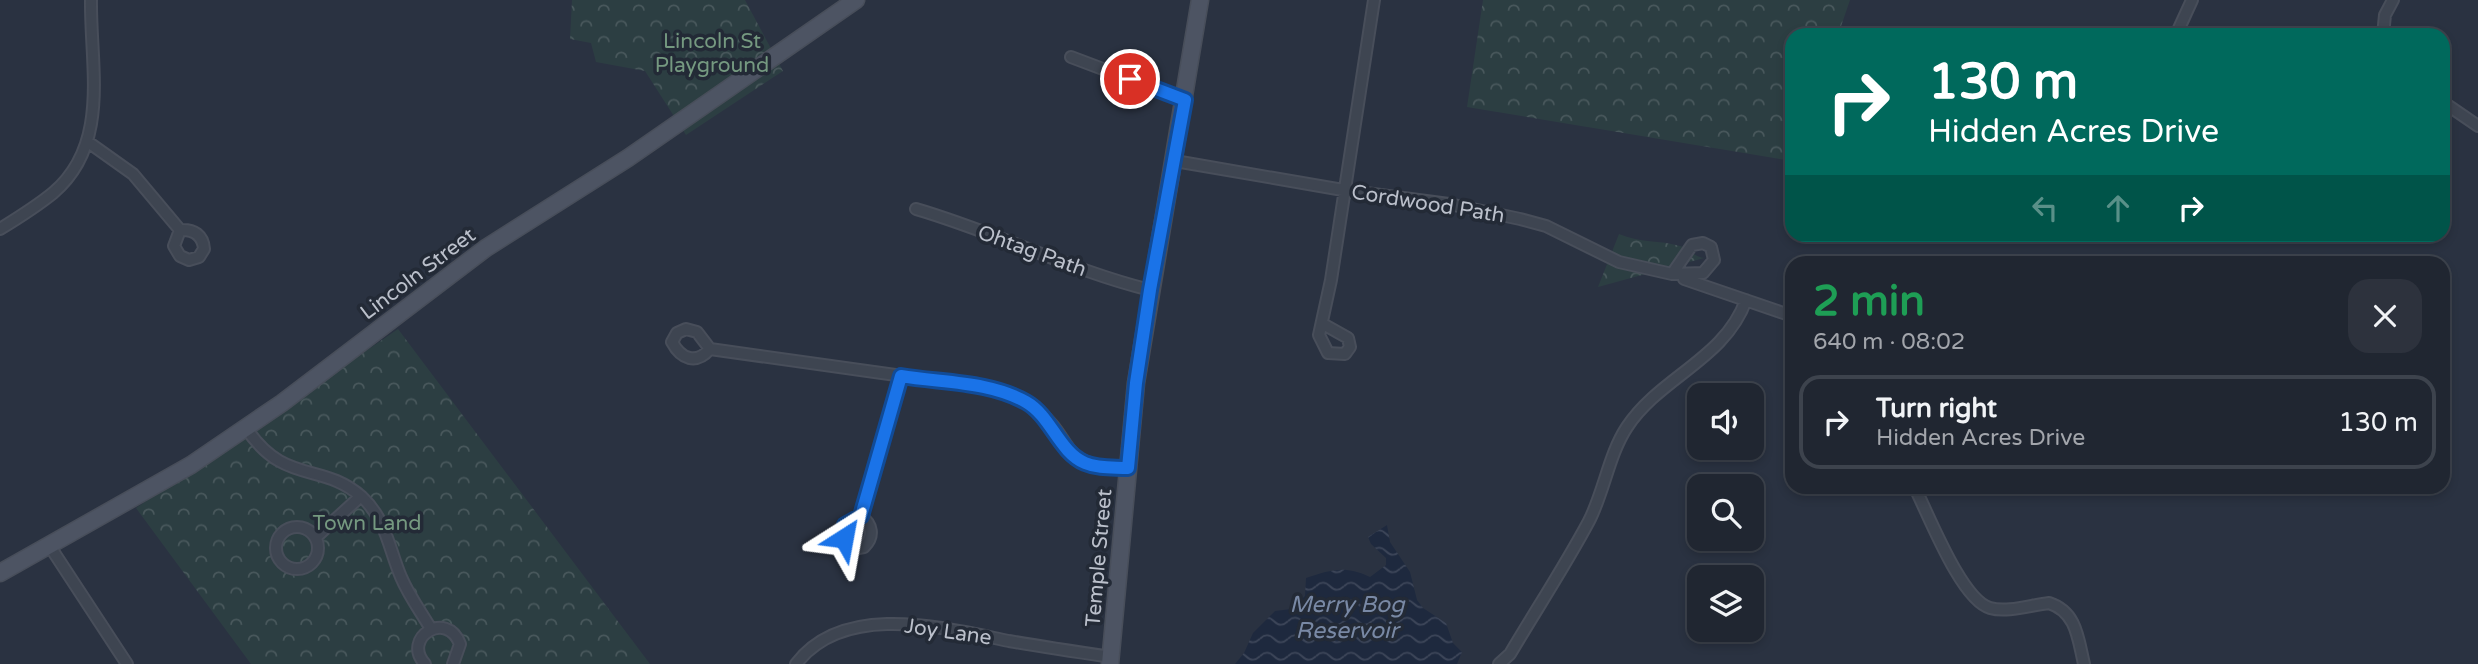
<!DOCTYPE html>
<html lang="en">
<head>
<meta charset="utf-8">
<style>
  :root { --surface:#202631; --page:#2d323d; --text:#f1f3f6; --muted:#a2a5ab; --line:#3d434d }
  body { margin:0; font-family:"Varela Round",sans-serif; background:var(--page); color:var(--text); height:100vh; display:flex; flex-direction:column; font-size:26px; white-space:nowrap }
  * { box-sizing:border-box; margin:0 }
  p { font-size:23px; color:var(--muted) }
  .icon { flex:none; width:38px; height:38px; fill:none; stroke:currentColor; stroke-width:2; stroke-linecap:round; stroke-linejoin:round }
  .map { position:relative; flex:1; overflow:hidden }
  .side { position:absolute; left:1785px; top:256px; width:665px; height:238px; display:flex; flex-direction:column; background:var(--surface); border-radius:21px; box-shadow:0 4px 10px #0003,0 0 0 2px var(--line) }
  .side>* { flex:none }
  .guide { position:absolute; left:1785px; top:28px; width:665px; height:214px; border-radius:21px; box-shadow:0 4px 10px #0003,0 0 0 2px var(--line); background:#00695c; color:#fff; overflow:hidden }
  .buttons { position:absolute; left:1687px; top:383px; display:grid; gap:14px }
  .buttons a { display:grid; place-items:center; width:77px; height:77px; border-radius:14px; background:var(--surface); box-shadow:0 4px 10px #0003,0 0 0 2px var(--line); font-size:35px }
  .pin { position:absolute; display:grid; place-items:center; width:60px; height:60px; color:#fff; margin:-30px; border:4px solid #fff; border-radius:50%; box-shadow:0 2px 7px #0007 }
  .me { position:absolute; width:77px; margin:-38px; rotate:34deg; stroke-linejoin:round; filter:drop-shadow(0 0 5px #0008) }
  .turn { display:flex; align-items:center; gap:24px; height:147px; padding:0 28px; font-size:32px }
  .turn .icon { width:91px; height:91px; stroke-width:2.5 }
  .turn b { display:block; font-size:49px; line-height:60px }
  .lanes { display:flex; align-items:center; height:66px; padding:0 28px; background:#0003; justify-content:center; gap:35px; direction:ltr }
  .lanes .off { opacity:.35 }
  .round { display:grid; place-items:center; flex:none; width:74px; height:74px; border-radius:21px; background:var(--page) }
  .summary { display:flex; align-items:center; justify-content:space-between; height:119px; padding:0 28px }
  h1 { font-size:42px; font-weight:800; line-height:52px; color:#1e9e55 }
  ul { padding:0; list-style:none }
  li { display:flex; align-items:center; gap:21px; height:94px; margin:0 14px 10px; padding:0 14px; border:4px solid var(--line); border-radius:21px }
  li div { flex:1 }
  li b { display:block; font-size:26px }
  li em { font-style:normal }
  .map>svg:first-child { display:block }
</style>
</head>
<body>
<div class="map">
<svg width="2478" height="664" viewBox="0 0 2478 664">
  <defs>
    <pattern id="park-crowns" width="20" height="18" patternUnits="userSpaceOnUse" patternTransform="scale(1.75)"><rect width="20" height="18" fill="#2c3e42"/><path d="M2 6a3 3 0 1 1 6 0M12 15a3 3 0 1 1 6 0" fill="none" stroke="#49585c"/></pattern>
    <pattern id="water-waves" width="16" height="10" patternUnits="userSpaceOnUse" patternTransform="scale(1.75)"><rect width="16" height="10" fill="#1e293e"/><path d="M0 5q4-4 8 0t8 0" fill="none" stroke="#3d4659"/></pattern>
  </defs>
  <rect width="100%" height="100%" fill="#2a3241"/>
  <!-- park -->
  <path fill="url(#park-crowns)" d="M572,0H745L783,71L686,135L645,71L596,62L591,43L570,39Z
    M1483,0H1850L1838,35H1792V161L1467,107Z
    M1619,234C1639,243 1660,240 1680,246C1689,248 1694,257 1704,258L1598,287Z
    M398,329L650,664H251L136,508Z"/>
  <!-- water -->
  <path fill="url(#water-waves)" d="M1387,525L1390,542L1410,572L1417,600L1423,608L1446,623L1453,643L1462,652L1457,664H1235L1244,653L1253,633L1275,611L1291,609L1305,596L1306,578C1331,570 1345,565 1370,577L1386,565V558L1371,544L1368,537Z"/>
  <g fill="none" stroke-linecap="round" stroke-linejoin="round">
    <defs>
      <path id="street" d="M2176,35L2192,0
        M2383,35L2385,15L2393,0
        M1071,57L1185,100
        M2443,102L2478,126
        M88,142L133,174L180,230L174,246L180,256L189,260L199,257L204,249C203,235 194,229 180,230
        M1175,161L1343,190L1449,204L1520,219L1546,226L1619,262L1672,274L1692,245L1703,243L1711,247L1714,260L1703,273L1672,274
        M916,209C995,232 1070,270 1150,290
        M0,229C18,218 37,206 53,193C111,144 90,66 91,0
        M1684,279L1792,316
        M1323,324L1348,338L1350,347L1345,354L1328,353L1319,335L1331,280L1374,0
        M710,349L697,332L686,329L677,333L672,342C681,359 696,365 710,349L974,386C995,390 1017,394 1034,407C1079,442 1054,466 1128,468
        M246,428C285,486 321,461 362,497C386,519 389,549 401,577C409,596 421,612 431,629
        M1914,486C1928,513 1961,600 1990,608C2007,613 2031,605 2049,603C2077,612 2078,639 2084,664
        M861,516C845,523 835,536 853,549L864,547C875,536 872,524 861,516L901,376
        M276 548a21 21 0 1 1 42 0a21 21 0 1 1-42 0Z
        M316,537L361,496
        M49,545L127,664
        M425,664C401,638 447,609 460,644L453,664
        M796,664C844,601 944,628 1009,641C1043,647 1077,652 1111,657
        M1499,664L1510,654C1536,610 1565,566 1589,521C1604,492 1609,454 1627,427C1660,377 1725,359 1746,300"/>
      <path id="secondary" d="M0,573L191,465L282,403L486,248L628,158L856,0
        M1110,664L1136,383L1200,0"/>
    </defs>
    <!-- street casing -->
    <use href="#street" stroke="#484e5a" stroke-width="14"/>
    <!-- secondary casing -->
    <use href="#secondary" stroke="#484e5a" stroke-width="19"/>
    <!-- street -->
    <use href="#street" stroke="#3e4551" stroke-width="10"/>
    <!-- secondary -->
    <use href="#secondary" stroke="#4d5463" stroke-width="16"/>
  </g>
  <g fill="none" stroke-linecap="round" stroke-linejoin="round">
    <defs>
      <path id="route" d="M844,538L845,525L861,516L901,376C942,383 989,381 1026,402C1051,416 1059,452 1085,463C1099,469 1114,467 1128,468L1136,383L1150,290L1185,100L1130,79"/>
    </defs>
    <!-- route casing -->
    <use href="#route" stroke="#114b97" stroke-width="18"/>
    <!-- route -->
    <use href="#route" stroke="#1a73e8" stroke-width="12"/>
  </g>
  <g text-anchor="middle" dominant-baseline="central" stroke-width="7" stroke-linejoin="round" paint-order="stroke">
    <!-- park labels -->
    <g font-size="21" fill="#759980" stroke="#232a36">
      <text x="712" y="41">Lincoln St<tspan x="712" dy="24">Playground</tspan></text>
      <text x="367" y="523">Town Land</text>
    </g>
    <!-- street labels -->
    <g font-size="21" fill="#bbc0cb" stroke="#232a36">
      <text transform="translate(1428 204) rotate(9)">Cordwood Path</text>
      <text transform="translate(1032 251) rotate(20)">Ohtag Path</text>
      <text transform="translate(418 274) rotate(-37)">Lincoln Street</text>
      <text transform="translate(1099 558) rotate(-85)">Temple Street</text>
      <text transform="translate(948 632) rotate(8)">Joy Lane</text>
    </g>
    <!-- water labels -->
    <g font-size="23" font-style="italic" fill="#7989a5" stroke="#232a36">
      <text x="1347" y="605">Merry Bog<tspan x="1347" dy="26">Reservoir</tspan></text>
    </g>
  </g>
</svg>
<div class="buttons">
<a><svg class="icon" aria-label="sound" viewBox="0 0 24 24"><path d="M4 9h4l5-4v14l-5-4H4zM17 9q2 3 0 6"/></svg></a>
<a><svg class="icon" aria-label="search" viewBox="0 0 24 24"><circle cx="10" cy="10" r="6"/><path d="M15 15l6 6"/></svg></a>
<a><svg class="icon" aria-label="layers" viewBox="0 0 24 24"><path d="M12 4l9 5-9 5-9-5zM3 14l9 5 9-5"/></svg></a>
</div>
<div class="pin" style="left:1130px;top:79px;background:#d93025"><svg class="icon" aria-label="arrive" viewBox="0 0 24 24"><path d="M6 21V4h12l-3 4 3 4H6"/></svg></div>
<svg class="me" style="left:844px;top:538px" viewBox="-20 -20 40 40"><path d="M0-17L14 15 0 8-14 15z" fill="#1a73e8" stroke="#fff" stroke-width="4"/></svg>
<div class="guide">
<div class="turn"><svg class="icon" aria-label="right" viewBox="0 0 24 24"><path d="M7 20v-9h11M14 6l5 5-5 5"/></svg><div><b>130 m</b>Hidden Acres Drive</div></div>
<div class="lanes"><svg class="icon off" aria-label="left" viewBox="0 0 24 24"><path d="M17 20v-9H6M10 6l-5 5 5 5"/></svg><svg class="icon off" aria-label="ahead" viewBox="0 0 24 24"><path d="M12 20V5M6 11l6-6 6 6"/></svg><svg class="icon" aria-label="right" viewBox="0 0 24 24"><path d="M7 20v-9h11M14 6l5 5-5 5"/></svg></div>
</div>
<section class="side">
<div class="summary"><div><h1>2 min</h1><p>640 m · 08:02</p></div><a class="round"><svg class="icon" aria-label="close" viewBox="0 0 24 24"><path d="M6 6l12 12M18 6L6 18"/></svg></a></div>
<ul>
<li><svg class="icon" aria-label="right" viewBox="0 0 24 24"><path d="M7 20v-9h11M14 6l5 5-5 5"/></svg><div><b>Turn right</b><p>Hidden Acres Drive</p></div><em>130 m</em></li>
</ul>
</section>
</div>
</body>
</html>
